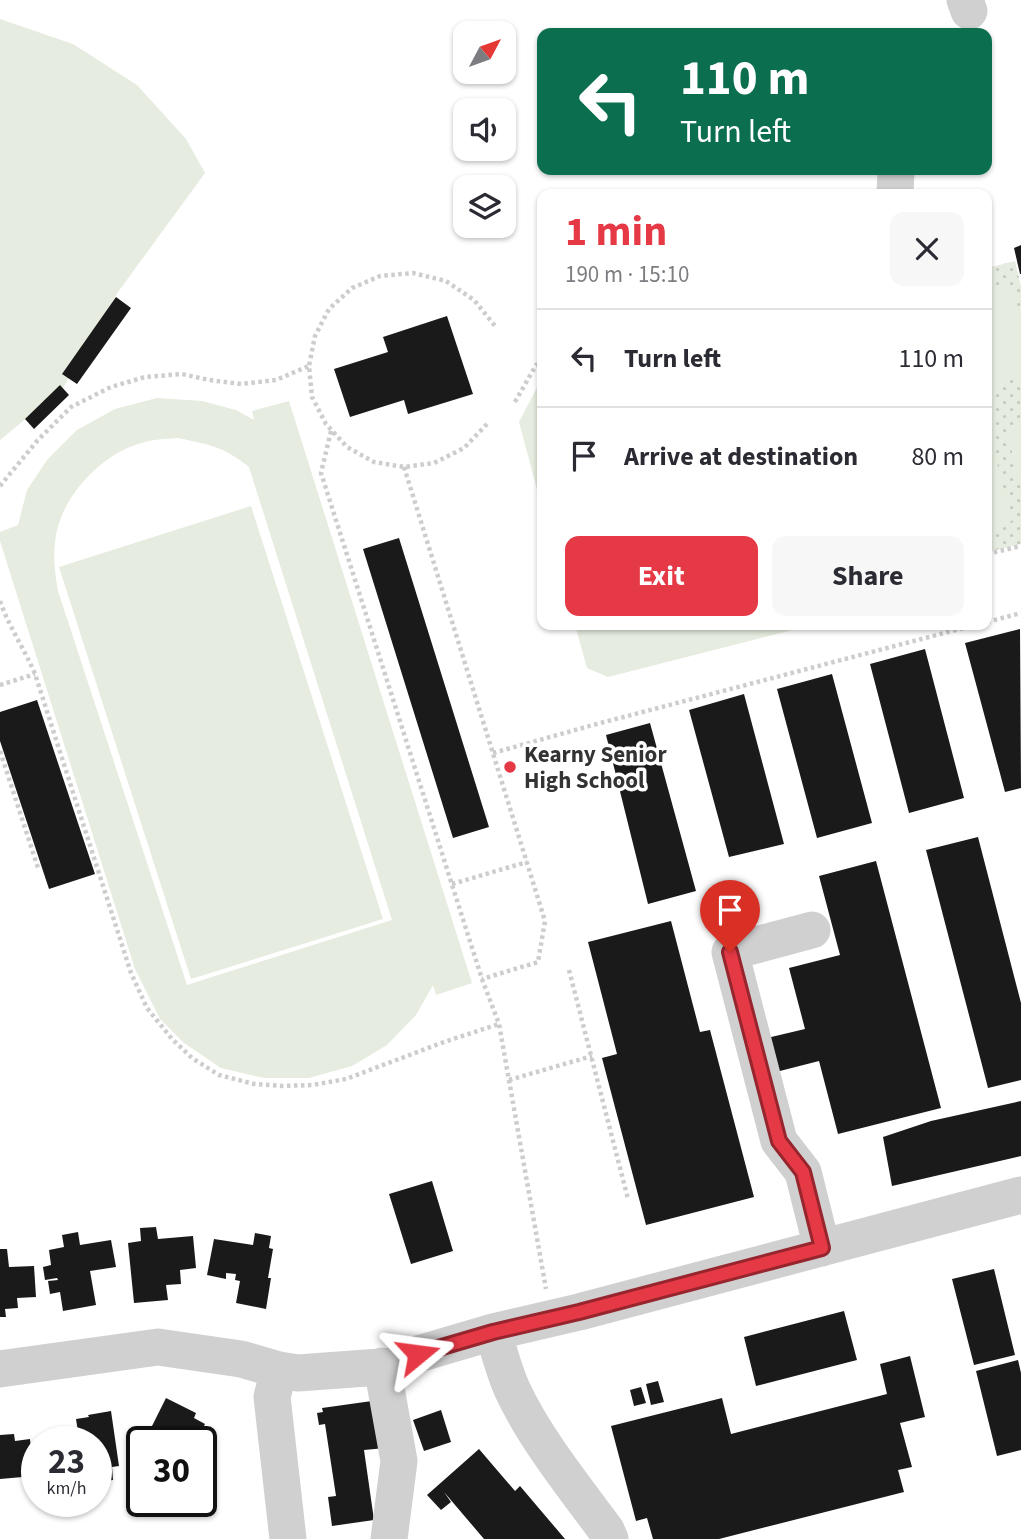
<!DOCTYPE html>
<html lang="en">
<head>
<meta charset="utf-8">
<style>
  :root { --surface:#fff; --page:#f7f7f7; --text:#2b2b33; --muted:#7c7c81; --line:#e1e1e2; --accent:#e63946 }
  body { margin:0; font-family:"Source Sans 3",sans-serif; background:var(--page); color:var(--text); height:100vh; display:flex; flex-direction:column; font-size:26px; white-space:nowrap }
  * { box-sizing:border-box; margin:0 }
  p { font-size:23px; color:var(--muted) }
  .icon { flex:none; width:38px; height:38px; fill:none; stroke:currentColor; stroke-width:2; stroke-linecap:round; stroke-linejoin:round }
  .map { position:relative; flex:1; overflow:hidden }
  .panel { position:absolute; left:537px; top:189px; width:455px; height:441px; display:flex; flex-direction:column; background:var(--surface); border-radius:14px; box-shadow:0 2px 5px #0004 }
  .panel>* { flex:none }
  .guide { position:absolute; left:537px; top:28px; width:455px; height:147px; border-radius:14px; box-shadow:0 2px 5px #0004; background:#0b6e4f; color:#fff; overflow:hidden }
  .needle { width:46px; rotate:49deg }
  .controls { position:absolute; left:453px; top:21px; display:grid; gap:14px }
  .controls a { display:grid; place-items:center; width:63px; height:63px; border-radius:14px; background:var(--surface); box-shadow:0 2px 5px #0004; font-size:35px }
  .speed { position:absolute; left:21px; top:1426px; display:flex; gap:14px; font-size:35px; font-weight:700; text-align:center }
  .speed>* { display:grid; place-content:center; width:91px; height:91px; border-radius:50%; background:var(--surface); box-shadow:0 2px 5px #0004; line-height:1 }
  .speed small { font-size:18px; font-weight:400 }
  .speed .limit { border:4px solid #111; border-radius:10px; background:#fff; color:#111 }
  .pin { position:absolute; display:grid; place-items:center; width:60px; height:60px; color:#fff; margin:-72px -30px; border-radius:50% 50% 50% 0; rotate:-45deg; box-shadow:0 0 7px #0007 }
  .pin .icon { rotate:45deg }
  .me { position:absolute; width:77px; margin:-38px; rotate:74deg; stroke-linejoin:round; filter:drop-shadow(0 0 5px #0008) }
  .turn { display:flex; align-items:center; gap:24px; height:147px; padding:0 28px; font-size:32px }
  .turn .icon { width:91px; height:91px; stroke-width:2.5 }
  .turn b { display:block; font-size:49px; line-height:60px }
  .round { display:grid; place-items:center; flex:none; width:74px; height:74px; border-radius:14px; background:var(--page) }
  .overview { display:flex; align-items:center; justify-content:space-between; height:119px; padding:0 28px }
  h1 { font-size:42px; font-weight:700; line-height:52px; color:var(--accent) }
  .button { display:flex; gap:14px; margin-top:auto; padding:14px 28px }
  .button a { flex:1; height:80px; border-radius:14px; background:var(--accent); color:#fff; font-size:28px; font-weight:700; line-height:80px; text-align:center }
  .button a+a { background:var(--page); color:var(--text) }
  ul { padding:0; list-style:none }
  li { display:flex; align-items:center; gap:21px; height:98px; padding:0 28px; border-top:2px solid var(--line) }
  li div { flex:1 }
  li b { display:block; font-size:26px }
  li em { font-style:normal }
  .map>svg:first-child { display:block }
</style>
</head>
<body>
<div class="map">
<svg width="1021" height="1539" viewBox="0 0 1021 1539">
  <defs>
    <pattern id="grass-dots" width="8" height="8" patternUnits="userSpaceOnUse" patternTransform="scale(1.75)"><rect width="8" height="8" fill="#e6ecdf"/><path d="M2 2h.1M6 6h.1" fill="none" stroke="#c6cbc0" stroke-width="1.8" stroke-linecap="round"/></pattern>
  </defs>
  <rect width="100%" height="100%" fill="#fff"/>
  <!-- grass -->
  <path fill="url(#grass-dots)" d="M1015,261L1021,286V544L987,552V268Z"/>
  <!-- garden -->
  <path fill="#e6ecdf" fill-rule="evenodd" d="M0,19L73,44L137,85L186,139L205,173L118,292L63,388L0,440Z
    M1012,285L1021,319V377L994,384L987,357V291Z
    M542,378V508L519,422Z
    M157,398L202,401L236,410L254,420L252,411L289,401L472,983L436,995L433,985L416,1015L387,1045L352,1066L309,1078H264L221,1068L184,1043L160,1019L135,969L0,541V532L18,525L27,490L47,460L77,430L115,409ZM178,438C207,444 225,447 249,467L392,920L187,985L58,591C55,574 53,559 55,542C59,498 102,452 145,442C155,439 167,439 178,438Z
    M1021,424V488L1006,428Z
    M989,432L1012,521L987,527V433Z
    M251,506L383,919L191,979L59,567Z
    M575,625H812L608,677L587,668Z"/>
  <!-- building -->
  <path fill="#1a1a1a" d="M1021,245V274H1020L1014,248Z
    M116,297L131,308L77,384L62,374Z
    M447,316L473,394L408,414L404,400L350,417L334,369L388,352L383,337Z
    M60,385L69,395L34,429L25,419Z
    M399,538L489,827L453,838L363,549Z
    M1020,629L1021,788L1005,792L965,643Z
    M925,649L964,798L909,813L870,664Z
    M832,674L872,823L817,838L777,689Z
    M744,694L784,844L729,857L689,710Z
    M37,700L95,874L49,889L0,741V712Z
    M650,723L696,891L648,904L606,735Z
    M978,837L1021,1003V1080L988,1088L926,850Z
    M876,861L941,1108L838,1134L819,1061L776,1072L767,1038L805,1029L789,968L840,955L819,876Z
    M671,921L700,1032L710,1030L754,1197L646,1225L602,1058L617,1054L588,942Z
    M1021,1101V1156L892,1186L883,1137L931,1121Z
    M432,1181L453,1251L411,1264L389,1194Z
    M156,1227L158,1239L193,1236L196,1268L180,1270L181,1284L166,1285L168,1300L134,1303L128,1243L141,1241L140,1228Z
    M78,1232L80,1245L111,1240L116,1267L90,1271L96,1305L63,1311L60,1292L50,1294L48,1281L58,1280L57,1278L45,1280L43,1267L51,1265L49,1250L64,1247L62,1235Z
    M255,1233L271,1236L269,1248L273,1249L268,1278H271L266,1309L236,1303L240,1281L235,1280L236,1274L226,1273V1279L207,1275L214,1239L253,1245Z
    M0,1249H7L9,1267L34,1266L36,1297L17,1298L18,1308L5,1309L6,1317H0Z
    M994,1269L1015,1355L974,1365L952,1279Z
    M844,1311L857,1360L756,1386L744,1337Z
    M910,1356L925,1417L900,1423L912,1467L898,1470L904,1492L719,1539H653L647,1518L636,1521L611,1426L722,1398L731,1434L887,1394L880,1364Z
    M1018,1360L1021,1373V1450L997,1456L976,1371Z
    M658,1381L664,1402L651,1405L646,1384Z
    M641,1387L646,1403L634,1406L630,1390Z
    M166,1398L196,1413L194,1418L205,1424L200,1434L216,1442L203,1469L201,1468V1442H144Z
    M379,1400L385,1448L364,1450L374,1520L332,1526L328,1497L336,1496L325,1424L319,1425L317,1413L323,1412L322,1408Z
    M441,1410L451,1442L424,1451L413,1420Z
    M111,1411L119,1466L112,1467L113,1480L97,1482L96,1442H50L49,1437L78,1432L76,1419L89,1417L88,1415Z
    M14,1434L15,1441L30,1439L34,1476L0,1479V1435Z
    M479,1449L515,1491L520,1486L565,1539H484L444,1492L451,1502L441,1510L427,1495Z"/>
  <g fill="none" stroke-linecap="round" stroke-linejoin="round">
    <!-- path -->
    <path stroke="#cdcdcd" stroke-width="4.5" stroke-dasharray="3.5 3.5" stroke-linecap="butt" d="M515,402L536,365L542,364
      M487,424L464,448L434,463L404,467L374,462L347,447L326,424L312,397L309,366L315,336L329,309L352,288L380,276L413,273L446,281L474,300L495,326
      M331,431L321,473L482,979L499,1024L546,1289
      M404,467L545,921L538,962L482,979
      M0,486L37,441L71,407L111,387L145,377L182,374L209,380L241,384L276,380L309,366
      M987,554L1021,546
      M0,601C9,627 24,648 35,674L131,973L147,1008L172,1039L192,1058L219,1075L254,1084L282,1086L313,1085L346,1079L444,1042L499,1024
      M987,622L1021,613
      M0,685L35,674
      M0,751L39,871
      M493,753L593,725L975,625
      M452,884L527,862
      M569,970L628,1199
      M509,1080L592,1056"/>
    <!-- minor -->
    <path stroke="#d0d0d0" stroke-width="37" d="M965,0L969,11
      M895,194L896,170
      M812,930L730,952L779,1141L803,1172L822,1248
      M493,1332C499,1351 504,1371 512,1389C534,1437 574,1487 606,1530L610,1539
      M418,1354L493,1332L579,1312L1021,1195
      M382,1366L399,1461L389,1539
      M0,1369L158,1347L241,1359L279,1370L298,1373L394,1366
      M279,1370L272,1397L288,1539"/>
  </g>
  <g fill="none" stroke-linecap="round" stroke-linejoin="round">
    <defs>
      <path id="route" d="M418,1354L493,1332L579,1312L822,1248L803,1172L779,1141L730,952"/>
    </defs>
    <!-- route casing -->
    <use href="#route" stroke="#96252e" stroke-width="18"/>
    <!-- route -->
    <use href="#route" stroke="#e63946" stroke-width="12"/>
  </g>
  <!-- markers -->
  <circle fill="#e63946" stroke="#fff" stroke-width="2.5" cx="510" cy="767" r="7"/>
  <g text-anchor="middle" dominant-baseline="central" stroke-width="7" stroke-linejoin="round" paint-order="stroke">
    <!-- poi labels -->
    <g font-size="23" font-weight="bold" fill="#333" stroke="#fff" text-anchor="start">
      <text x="524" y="754">Kearny Senior<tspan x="524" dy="26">High School</tspan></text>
    </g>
  </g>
</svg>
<div class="controls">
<a><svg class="needle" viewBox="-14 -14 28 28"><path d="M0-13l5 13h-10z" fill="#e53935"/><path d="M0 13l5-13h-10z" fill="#7c7c81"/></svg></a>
<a><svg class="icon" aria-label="sound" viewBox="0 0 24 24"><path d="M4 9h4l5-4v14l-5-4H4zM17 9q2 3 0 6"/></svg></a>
<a><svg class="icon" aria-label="layers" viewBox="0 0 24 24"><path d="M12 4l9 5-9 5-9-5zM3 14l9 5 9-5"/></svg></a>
</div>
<div class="speed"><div>23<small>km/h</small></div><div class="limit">30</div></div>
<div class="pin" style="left:730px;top:952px;background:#d93025"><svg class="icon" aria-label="arrive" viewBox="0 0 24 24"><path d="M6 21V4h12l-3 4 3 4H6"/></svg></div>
<svg class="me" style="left:418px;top:1354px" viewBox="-20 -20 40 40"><path d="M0-17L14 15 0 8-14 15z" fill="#e63946" stroke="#fff" stroke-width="4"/></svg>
<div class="guide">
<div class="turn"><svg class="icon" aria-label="left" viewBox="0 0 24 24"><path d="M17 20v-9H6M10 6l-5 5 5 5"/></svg><div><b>110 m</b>Turn left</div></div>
</div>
<section class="panel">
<div class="overview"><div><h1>1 min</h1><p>190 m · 15:10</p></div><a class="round"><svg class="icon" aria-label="close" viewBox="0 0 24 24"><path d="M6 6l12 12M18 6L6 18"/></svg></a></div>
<ul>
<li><svg class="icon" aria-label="left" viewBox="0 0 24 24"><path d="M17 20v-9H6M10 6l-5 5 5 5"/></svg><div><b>Turn left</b></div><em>110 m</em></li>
<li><svg class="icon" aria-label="arrive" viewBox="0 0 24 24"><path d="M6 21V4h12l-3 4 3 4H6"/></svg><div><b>Arrive at destination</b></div><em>80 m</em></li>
</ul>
<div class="button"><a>Exit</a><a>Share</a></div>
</section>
</div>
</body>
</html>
